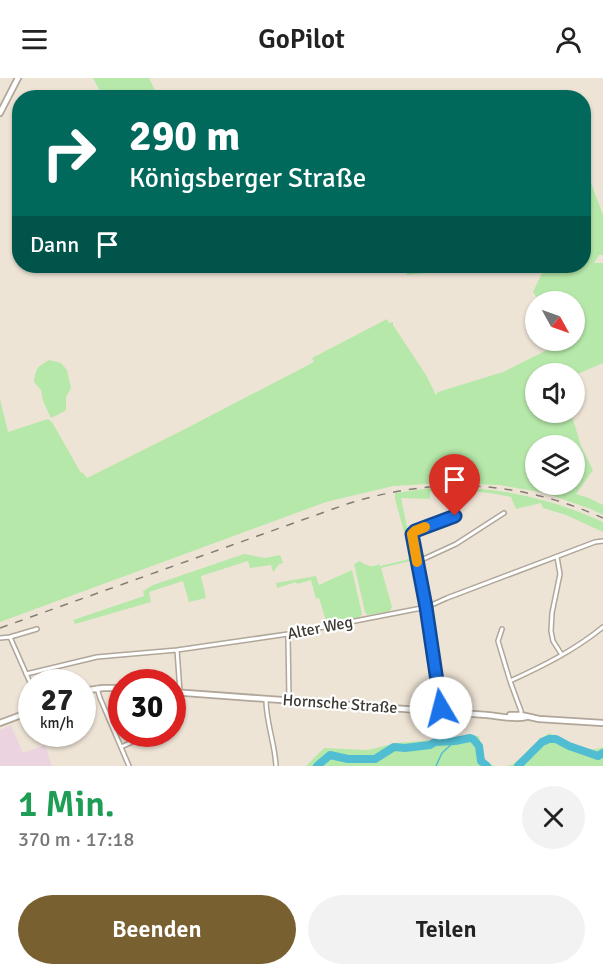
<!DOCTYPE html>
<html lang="de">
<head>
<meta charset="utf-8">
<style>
  :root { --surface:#fff; --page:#f2f2f2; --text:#222; --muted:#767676; --accent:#786031 }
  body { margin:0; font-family:Signika,sans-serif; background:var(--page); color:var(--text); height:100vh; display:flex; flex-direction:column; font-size:22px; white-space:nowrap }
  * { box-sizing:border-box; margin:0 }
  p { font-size:20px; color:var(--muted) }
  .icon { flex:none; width:33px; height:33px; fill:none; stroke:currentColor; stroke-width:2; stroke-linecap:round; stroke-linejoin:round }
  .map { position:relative; height:688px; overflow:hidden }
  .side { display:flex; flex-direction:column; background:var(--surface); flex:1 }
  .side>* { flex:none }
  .banner { position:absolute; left:12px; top:12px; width:579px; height:183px; border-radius:24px; box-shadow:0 2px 4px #0004; background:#00695c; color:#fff; overflow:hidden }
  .needle { width:39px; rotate:130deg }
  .tools { position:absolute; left:525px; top:213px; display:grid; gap:12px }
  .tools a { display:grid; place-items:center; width:60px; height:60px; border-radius:50%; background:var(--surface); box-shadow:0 2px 4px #0004; font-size:30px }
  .speed { position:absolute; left:18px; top:591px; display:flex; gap:12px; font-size:30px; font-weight:700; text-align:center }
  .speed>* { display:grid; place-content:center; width:78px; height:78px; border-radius:50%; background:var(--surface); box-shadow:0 2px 4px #0004; line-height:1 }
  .speed small { font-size:15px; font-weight:400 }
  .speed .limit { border:9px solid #d22; background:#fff; color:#111 }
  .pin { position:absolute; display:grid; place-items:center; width:51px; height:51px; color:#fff; margin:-62px -26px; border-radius:50% 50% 50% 0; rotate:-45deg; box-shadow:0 0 6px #0007 }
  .pin .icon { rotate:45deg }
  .me { position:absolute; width:66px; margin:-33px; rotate:352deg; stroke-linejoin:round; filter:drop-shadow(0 0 4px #0008) }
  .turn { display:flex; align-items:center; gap:21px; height:126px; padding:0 18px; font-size:27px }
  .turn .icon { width:78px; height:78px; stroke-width:2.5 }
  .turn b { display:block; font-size:42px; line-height:51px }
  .then { display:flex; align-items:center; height:57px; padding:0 18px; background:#0003; gap:12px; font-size:22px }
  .round { display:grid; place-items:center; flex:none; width:63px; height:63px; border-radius:32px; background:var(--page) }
  .headline { display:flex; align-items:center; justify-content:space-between; height:102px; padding:0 18px }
  h1 { font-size:36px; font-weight:600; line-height:45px; color:#1e9e55 }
  .primary-button { display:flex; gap:12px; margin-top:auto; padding:12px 18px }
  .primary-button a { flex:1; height:69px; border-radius:36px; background:var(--accent); color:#fff; font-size:24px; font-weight:600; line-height:69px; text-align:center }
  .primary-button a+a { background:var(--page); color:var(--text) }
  header { display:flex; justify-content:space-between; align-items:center; height:78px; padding:0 18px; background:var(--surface); font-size:27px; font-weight:600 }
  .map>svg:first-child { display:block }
</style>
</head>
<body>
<header><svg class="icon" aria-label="menu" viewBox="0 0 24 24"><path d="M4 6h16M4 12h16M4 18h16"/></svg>GoPilot<svg class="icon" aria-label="person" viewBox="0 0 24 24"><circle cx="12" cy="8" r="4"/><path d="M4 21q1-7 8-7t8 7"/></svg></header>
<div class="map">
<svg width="603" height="688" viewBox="0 0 603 688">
  <rect width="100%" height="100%" fill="#eee4d6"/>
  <!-- commercial -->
  <path fill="#ebd4e0" d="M11,647L23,675L45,667L52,688H0V652Z"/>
  <!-- green -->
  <path fill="#b6e8a9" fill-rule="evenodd" d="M93,0H149L158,19H103Z
    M584,96L588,106L591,105L603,137V177H599L594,185H603V285L575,297L574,296H536V334L571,335L581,368L593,392L576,416L589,420L603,427V437L591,431L545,415L500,407L445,405L393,408L326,424L0,544V321L8,354L48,341L52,344L81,395L82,394L87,400L185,351L314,284L312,280L387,241L389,245L393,244V247L426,297L436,317L438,314L503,294L551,270L548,263L574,262V224L539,223L533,214L543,193L542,188H584ZM536,368H574V406H536Z
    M408,188H499L429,193L427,195L407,197L406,189Z
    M49,282L61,285L67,292L71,310L66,319V332L63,334L51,340L43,323L41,312L34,304C36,290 37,289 49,282Z
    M431,410C490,407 549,419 603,444V454L566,437L543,430L541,425L516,431L511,419C484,413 457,412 430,414V421L401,420L414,482L381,490L392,529L390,533L368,537L365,534L354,486L360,483C367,488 371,490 379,486L380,488L406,482L411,479L395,421V415Z
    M244,476L265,480L280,477L283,485L279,486L273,494L271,487L250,490L248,483L201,498L206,520L189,524L183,503L149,514L151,524L75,546L73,542L144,518L143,513L153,507Z
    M352,492L362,536L360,539L327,546L319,520L316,521L311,502L297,506L296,504L277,510L276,505L316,498L319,507Z
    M549,655C565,662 587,677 603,669V688H507L513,686Z
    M479,658L484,682L494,688H306L324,670L368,672L396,665Z"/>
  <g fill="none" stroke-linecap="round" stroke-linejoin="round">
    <!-- stream -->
    <path stroke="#51bdd3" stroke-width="1.5" d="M436,688L442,675L455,663"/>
    <!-- river -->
    <path stroke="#51bdd3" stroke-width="8" d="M317,688L330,677L348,681H375L394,669L405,670L430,667L435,664L455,663L470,660L473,661L479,668L481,683L487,688
      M518,688L542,664L549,661H556L569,668L598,678L603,675"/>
    <defs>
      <path id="street" d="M557,479L560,496L552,535L551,553L553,563L562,577
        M417,484L456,466L504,435
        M502,551L498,563L510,603
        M288,556L289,622
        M0,560L10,559
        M177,572L180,614
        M26,596L97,579L177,572L288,556L427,529L447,520L595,464L603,463
        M32,609L10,559L37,551
        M97,610L100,620L129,688
        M266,622C266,644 275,666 276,688
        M441,634V627L427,529L412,456L415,453L455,438
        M521,639V633L510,603C543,588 575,572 603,549
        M121,669L150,656"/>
      <path id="secondary" d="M0,35L18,0
        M82,613L103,610H122
        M172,614L487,637C500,638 514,642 526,639
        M510,637H521L539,641L603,645
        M0,645L32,633"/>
    </defs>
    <!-- street casing -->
    <use href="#street" stroke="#b0a699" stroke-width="6"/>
    <!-- secondary casing -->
    <use href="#secondary" stroke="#b0a699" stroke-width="8"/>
    <!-- street -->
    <use href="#street" stroke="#fff" stroke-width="3"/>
    <!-- secondary -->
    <use href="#secondary" stroke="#fff" stroke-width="4.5"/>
    <!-- rail -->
    <path stroke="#847d74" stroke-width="1.5" stroke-dasharray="8 8" stroke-linecap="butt" d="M0,550L347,426C436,398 518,402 603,440"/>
  </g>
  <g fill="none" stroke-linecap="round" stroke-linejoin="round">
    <defs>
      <path id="route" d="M441,630L426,529L412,456L415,453L455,438"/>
    </defs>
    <!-- route casing -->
    <use href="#route" stroke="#114b97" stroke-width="15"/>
    <!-- route -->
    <use href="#route" stroke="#1a73e8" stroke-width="10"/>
    <!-- slow -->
    <path stroke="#f59e0b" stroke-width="10" d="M417,484L412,456L415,453L425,449"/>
  </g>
  <g text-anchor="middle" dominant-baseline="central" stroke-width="4.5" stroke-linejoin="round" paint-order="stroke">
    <!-- street labels -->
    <g font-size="16" fill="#3d3933" stroke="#fff">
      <text transform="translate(320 550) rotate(-11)">Alter Weg</text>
      <text transform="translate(340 626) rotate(4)">Hornsche Straße</text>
    </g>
  </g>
</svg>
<div class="tools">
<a><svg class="needle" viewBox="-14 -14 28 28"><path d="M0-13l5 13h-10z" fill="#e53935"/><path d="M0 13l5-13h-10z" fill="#767676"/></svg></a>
<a><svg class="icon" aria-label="sound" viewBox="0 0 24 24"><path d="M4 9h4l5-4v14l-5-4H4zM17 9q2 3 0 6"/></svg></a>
<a><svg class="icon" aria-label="layers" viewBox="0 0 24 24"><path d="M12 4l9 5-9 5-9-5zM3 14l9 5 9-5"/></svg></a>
</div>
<div class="speed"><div>27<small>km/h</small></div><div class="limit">30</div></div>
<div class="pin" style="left:455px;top:438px;background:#d93025"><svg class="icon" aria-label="arrive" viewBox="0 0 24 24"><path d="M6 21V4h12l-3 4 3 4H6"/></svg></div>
<svg class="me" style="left:441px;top:630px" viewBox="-20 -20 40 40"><circle r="19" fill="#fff"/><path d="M0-13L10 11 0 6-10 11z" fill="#1a73e8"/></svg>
<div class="banner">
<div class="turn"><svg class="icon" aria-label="right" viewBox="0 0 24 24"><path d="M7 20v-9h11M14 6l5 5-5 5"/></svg><div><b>290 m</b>Königsberger Straße</div></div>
<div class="then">Dann<svg class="icon" aria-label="arrive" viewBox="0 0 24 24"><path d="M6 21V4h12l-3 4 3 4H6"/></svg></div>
</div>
</div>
<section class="side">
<div class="headline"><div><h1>1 Min.</h1><p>370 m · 17:18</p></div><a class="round"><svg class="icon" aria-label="close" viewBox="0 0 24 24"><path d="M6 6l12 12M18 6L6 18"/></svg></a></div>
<div class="primary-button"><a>Beenden</a><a>Teilen</a></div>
</section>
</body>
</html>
